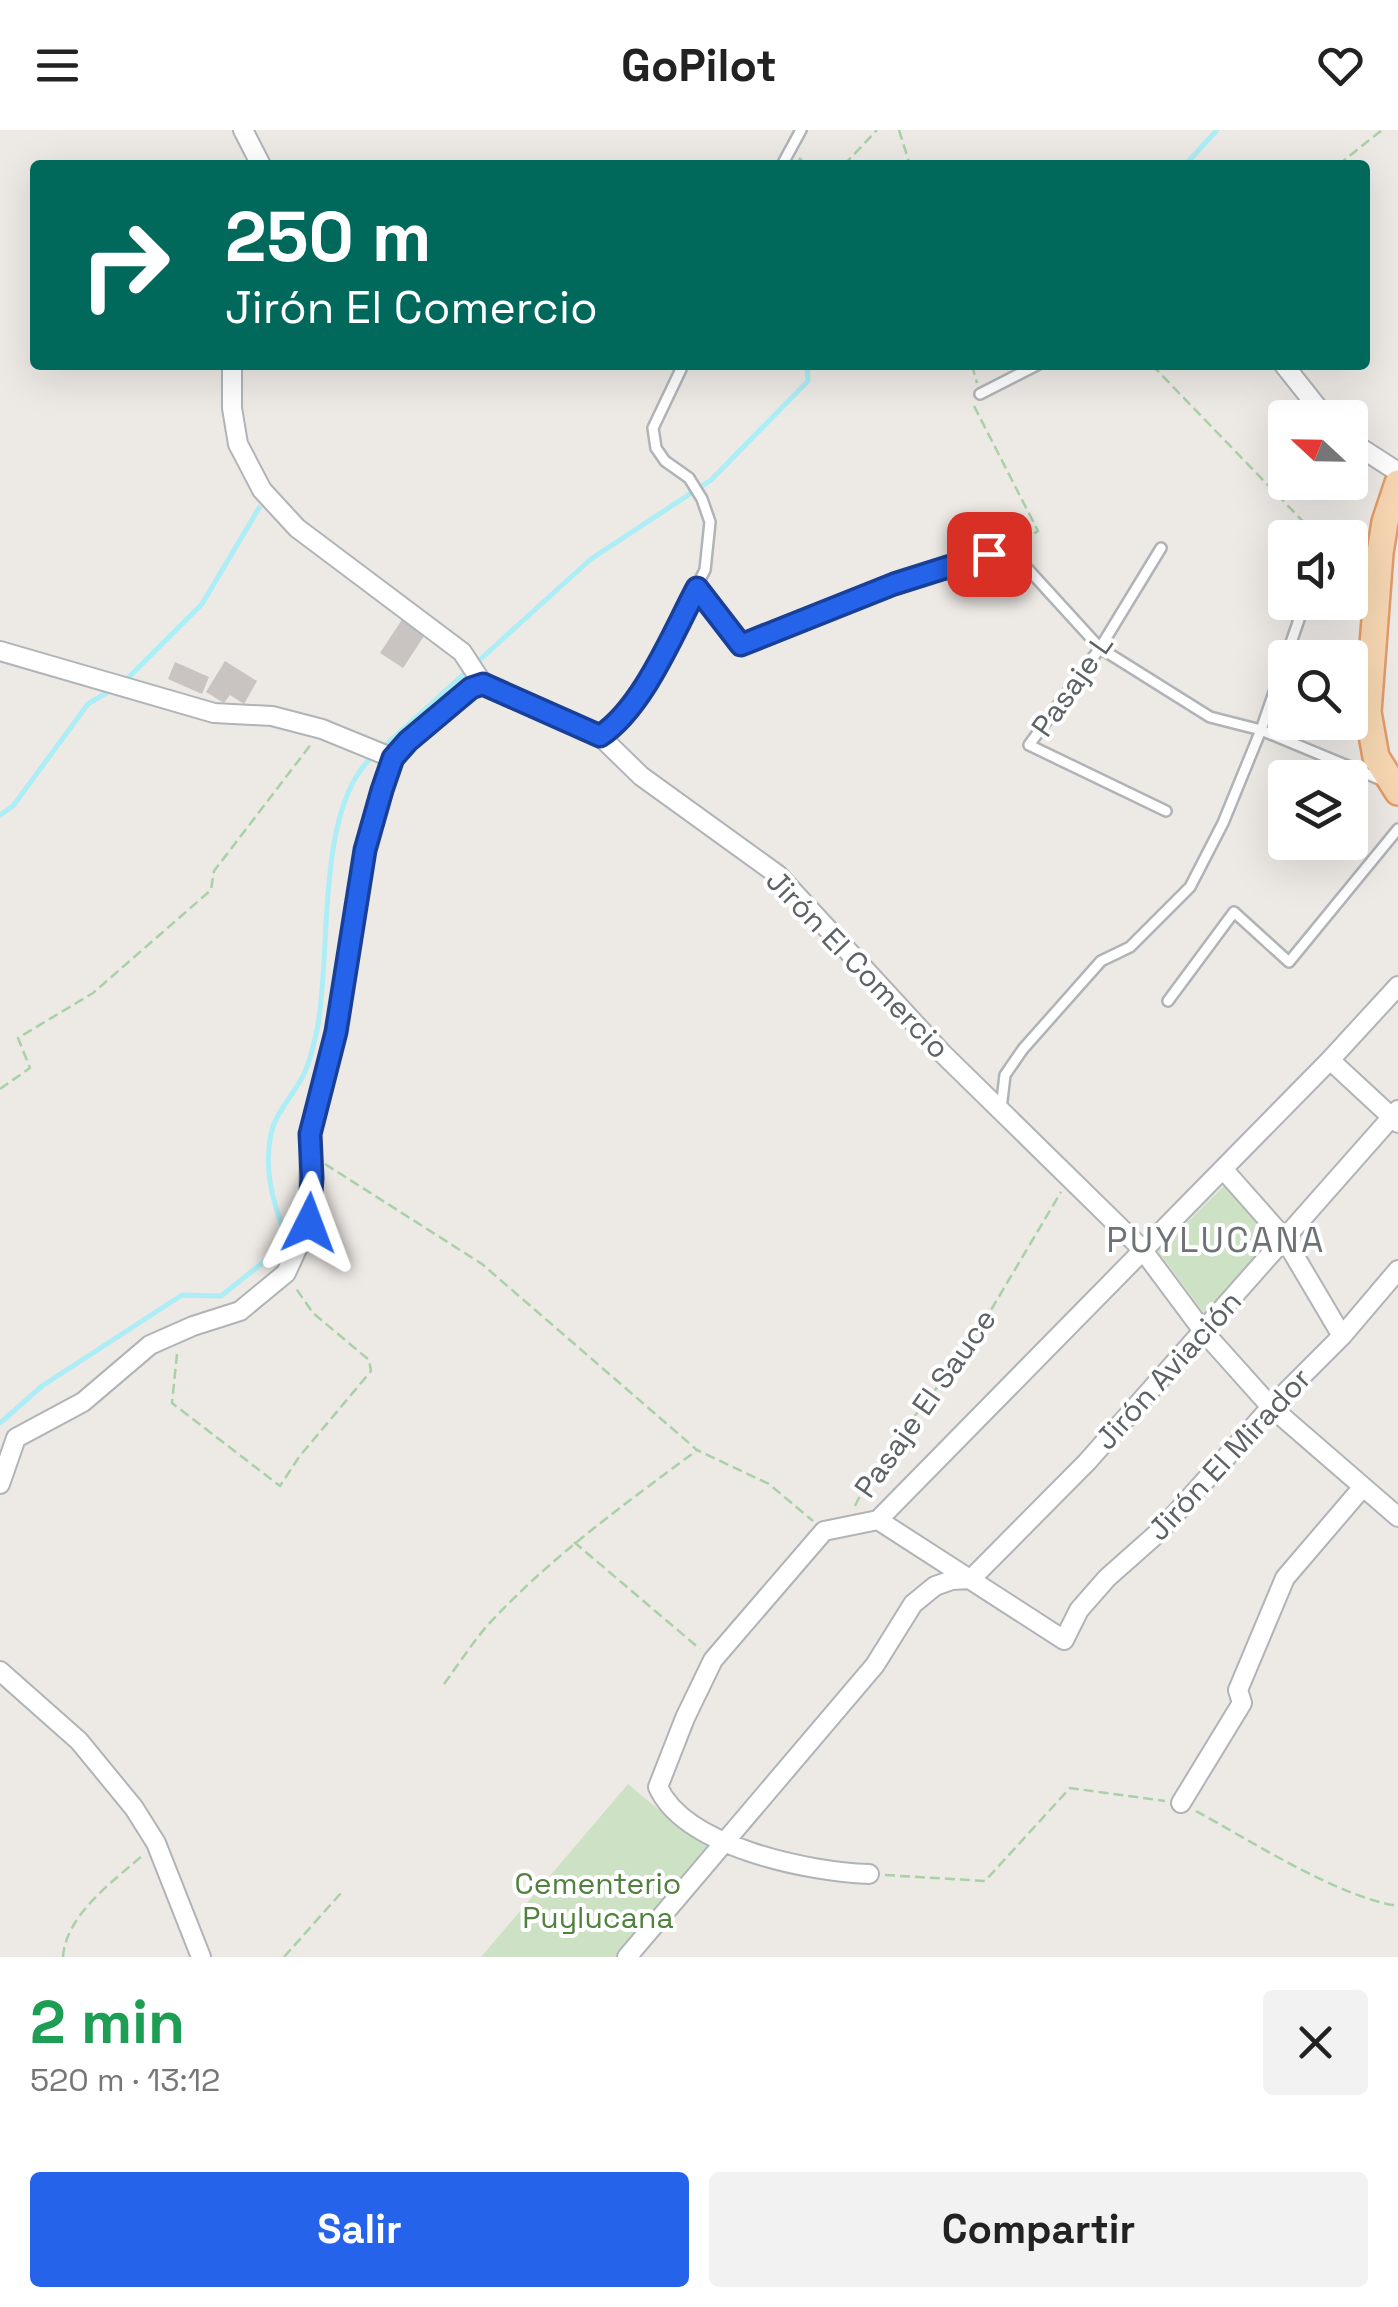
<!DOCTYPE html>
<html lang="es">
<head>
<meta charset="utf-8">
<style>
  :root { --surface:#fff; --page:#f2f2f2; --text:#222; --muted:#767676; --accent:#2563eb }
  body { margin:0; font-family:"Space Grotesk",sans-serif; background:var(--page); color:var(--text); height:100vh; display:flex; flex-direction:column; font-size:38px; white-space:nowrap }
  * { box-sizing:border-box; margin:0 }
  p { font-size:32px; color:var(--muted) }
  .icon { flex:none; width:55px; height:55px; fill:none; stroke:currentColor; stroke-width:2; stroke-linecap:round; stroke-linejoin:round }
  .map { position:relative; height:1827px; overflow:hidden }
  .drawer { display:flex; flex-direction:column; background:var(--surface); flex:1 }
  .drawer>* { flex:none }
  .hud { position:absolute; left:30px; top:30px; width:1340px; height:210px; border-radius:10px; box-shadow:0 10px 40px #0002; background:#00695c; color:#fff; overflow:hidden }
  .needle { width:65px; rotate:292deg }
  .tools { position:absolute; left:1268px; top:270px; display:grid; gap:20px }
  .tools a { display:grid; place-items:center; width:100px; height:100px; border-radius:10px; background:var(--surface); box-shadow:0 10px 40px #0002; font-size:50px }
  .pin { position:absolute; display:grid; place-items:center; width:85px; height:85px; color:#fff; margin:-42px; border-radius:20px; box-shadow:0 5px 15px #0006 }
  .me { position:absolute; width:110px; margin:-55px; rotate:3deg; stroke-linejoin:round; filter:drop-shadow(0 0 8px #0008) }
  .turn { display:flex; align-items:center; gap:35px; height:210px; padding:0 30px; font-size:45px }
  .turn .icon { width:130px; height:130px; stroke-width:2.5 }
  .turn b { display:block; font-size:70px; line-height:85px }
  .round { display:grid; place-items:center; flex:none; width:105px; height:105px; border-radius:10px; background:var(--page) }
  .head { display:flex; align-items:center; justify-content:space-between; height:170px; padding:0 30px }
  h1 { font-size:60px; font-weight:800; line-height:75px; color:#1e9e55 }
  .button { display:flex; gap:20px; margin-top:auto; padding:20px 30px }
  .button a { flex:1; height:115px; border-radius:10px; background:var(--accent); color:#fff; font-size:40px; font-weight:800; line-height:115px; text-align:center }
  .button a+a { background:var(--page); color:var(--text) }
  header { display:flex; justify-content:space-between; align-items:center; height:130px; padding:0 30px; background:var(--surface); font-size:45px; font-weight:800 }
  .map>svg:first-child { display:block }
</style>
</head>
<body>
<header><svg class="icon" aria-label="menu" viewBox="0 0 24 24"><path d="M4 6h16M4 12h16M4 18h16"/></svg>GoPilot<svg class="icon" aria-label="heart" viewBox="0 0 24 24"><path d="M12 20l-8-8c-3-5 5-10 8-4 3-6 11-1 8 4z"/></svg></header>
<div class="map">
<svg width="1398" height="1827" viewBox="0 0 1398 1827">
  <rect width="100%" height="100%" fill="#ede9e5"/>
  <!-- green -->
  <path fill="#cde2c4" d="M1225,1055L1273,1108L1206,1186L1158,1121Z
    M628,1654L670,1689L711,1717L619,1827H481Z"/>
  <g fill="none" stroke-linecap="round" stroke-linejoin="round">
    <!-- stream -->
    <path stroke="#acedf6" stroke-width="5" d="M1185,35L1217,0
      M124,552L202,474L259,378
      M381,619L591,429L711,350L808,251L807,235
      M0,685L13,676L88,574L111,560
      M0,1293L42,1256L182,1165L221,1166L276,1122L284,1101C272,1070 264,1038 271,1004C275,983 295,963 304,944C310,931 314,914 317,900C332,826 315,679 372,627"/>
  </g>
  <!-- building -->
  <path fill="#c9c4c2" d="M405,485L428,500L403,538L380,523Z
    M225,531L257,551L244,574L230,565L224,573L206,562Z
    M175,532L209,547L202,564L168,549Z"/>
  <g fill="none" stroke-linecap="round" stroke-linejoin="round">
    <defs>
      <path id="lane" d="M782,35L801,0
        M980,264L1037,235
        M1161,418L1100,518L1029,615L1166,681
        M697,457L741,515L894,454L989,425L1002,424L1027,438L1100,518L1210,587L1261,600L1384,651
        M600,606L616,596L646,552L705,440L710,392L702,369L689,348L665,331L656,318L653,298L683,235
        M1168,871L1234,782L1289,832L1398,699
        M1001,979L1005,945L1023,919L1101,831L1130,817L1190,757L1223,693L1261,600L1305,472"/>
      <path id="street" d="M243,0L261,35
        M232,235V278L238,314L262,360L297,398L462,522L483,554L600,606L641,646L778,745L941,922L1142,1119L1203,1201L1271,1277L1398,1387
        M1284,235L1326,288
        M1350,311L1398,342
        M0,521L214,583L272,586L322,599L393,628
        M1330,930L1398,993
        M1223,1039L1284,1108L1342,1206
        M0,1354L16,1308L83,1272L150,1215L193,1196L240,1181L286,1143L309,1093L310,1004L336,902L365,720L382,660L393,628L408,611L471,557L483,554
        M878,1390L1330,930L1398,856
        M878,1390L1064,1510L1079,1480L1107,1448L1160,1401L1271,1277L1342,1206L1398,1140
        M0,1541L79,1611L134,1678L156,1713L201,1827
        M1181,1673L1242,1573L1238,1560L1285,1448L1362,1358
        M869,1744C809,1742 685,1717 658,1657L685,1588L713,1530L824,1401L878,1390
        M627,1827L875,1535L913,1474L935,1456L952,1450L971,1449L1087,1332L1398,980"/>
      <path id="primary" d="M1398,353L1385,392L1380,423L1368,582L1376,627L1398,662"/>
    </defs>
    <!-- lane casing -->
    <use href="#lane" stroke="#b0b4b6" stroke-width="14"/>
    <!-- street casing -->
    <use href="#street" stroke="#b0b4b6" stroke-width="22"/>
    <!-- primary casing -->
    <use href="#primary" stroke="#e29b69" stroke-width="30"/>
    <!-- path -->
    <path stroke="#a9d1a8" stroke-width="2.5" stroke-dasharray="10 5" stroke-linecap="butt" d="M899,0L910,35
      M799,28L806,35
      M844,35L877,0
      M1338,35L1382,0
      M972,235L977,253
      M1152,235L1319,408
      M974,276L1038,401L1015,416
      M1350,430L1359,436
      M0,959L30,938L18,908L93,863L211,760L214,741L312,613
      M325,1034L482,1134L697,1320L769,1354L813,1391
      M177,1224L172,1273L280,1356L299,1327L371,1241L369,1230L313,1183L295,1157
      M855,1376L873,1339L969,1217L1061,1062
      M574,1412L700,1519
      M444,1554C458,1535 471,1515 486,1497C548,1429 622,1376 696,1321
      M1196,1681C1251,1711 1338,1767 1398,1776
      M885,1745L985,1751L1070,1658L1165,1671
      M63,1827C66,1784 114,1751 144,1724
      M284,1827L341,1763"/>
    <!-- lane -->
    <use href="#lane" stroke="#fff" stroke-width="9"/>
    <!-- street -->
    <use href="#street" stroke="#fff" stroke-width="18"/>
    <!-- primary -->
    <use href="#primary" stroke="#f6d6b1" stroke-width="25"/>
  </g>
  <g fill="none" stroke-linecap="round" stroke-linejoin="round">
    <defs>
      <path id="route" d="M309,1093L312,1048L310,1004L336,902L365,720L382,660L393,628L408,611L471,558L483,554L600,606C643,578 673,503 697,458L741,515L894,454L989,424"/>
    </defs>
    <!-- route casing -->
    <use href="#route" stroke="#184099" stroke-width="25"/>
    <!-- route -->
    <use href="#route" stroke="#2563eb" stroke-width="18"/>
  </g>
  <g text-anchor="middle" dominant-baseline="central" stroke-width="8" stroke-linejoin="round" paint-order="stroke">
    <!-- street labels -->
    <g font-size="30" fill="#5d6264" stroke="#fff">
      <text transform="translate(1072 555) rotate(-55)">Pasaje L</text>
      <text transform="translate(858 834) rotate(46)">Jirón El Comercio</text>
      <text transform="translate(1168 1240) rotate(-48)">Jirón Aviación</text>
      <text transform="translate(925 1273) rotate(-55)">Pasaje El Sauce</text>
      <text transform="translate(1229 1324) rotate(-47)">Jirón El Mirador</text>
    </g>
    <!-- park labels -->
    <g font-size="30" fill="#50813e" stroke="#fff">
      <text x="598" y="1753">Cementerio<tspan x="598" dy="34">Puylucana</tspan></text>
    </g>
    <!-- quarter labels -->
    <g font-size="35" letter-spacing="2.5" fill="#6e7476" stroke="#fff">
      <text x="1216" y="1110">PUYLUCANA</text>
    </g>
  </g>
</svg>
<div class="tools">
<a><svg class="needle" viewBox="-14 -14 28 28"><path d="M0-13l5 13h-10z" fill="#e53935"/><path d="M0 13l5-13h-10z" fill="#767676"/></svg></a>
<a><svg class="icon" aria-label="sound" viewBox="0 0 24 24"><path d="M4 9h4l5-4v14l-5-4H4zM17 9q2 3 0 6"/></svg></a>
<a><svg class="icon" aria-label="search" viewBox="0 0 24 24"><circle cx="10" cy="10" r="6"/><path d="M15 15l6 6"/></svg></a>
<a><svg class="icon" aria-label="layers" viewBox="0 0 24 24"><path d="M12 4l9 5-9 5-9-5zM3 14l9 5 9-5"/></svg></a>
</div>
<div class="pin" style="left:989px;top:424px;background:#d93025"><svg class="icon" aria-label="arrive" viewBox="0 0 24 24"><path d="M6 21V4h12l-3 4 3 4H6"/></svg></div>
<svg class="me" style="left:309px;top:1093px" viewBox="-20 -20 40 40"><path d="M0-17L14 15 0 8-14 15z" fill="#2563eb" stroke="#fff" stroke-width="4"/></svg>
<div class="hud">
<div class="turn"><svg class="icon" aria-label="right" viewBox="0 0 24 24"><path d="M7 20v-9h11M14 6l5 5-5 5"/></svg><div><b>250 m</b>Jirón El Comercio</div></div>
</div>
</div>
<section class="drawer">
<div class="head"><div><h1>2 min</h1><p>520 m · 13:12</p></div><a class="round"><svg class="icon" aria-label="close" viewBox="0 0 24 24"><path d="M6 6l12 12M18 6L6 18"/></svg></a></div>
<div class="button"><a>Salir</a><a>Compartir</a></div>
</section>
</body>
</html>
